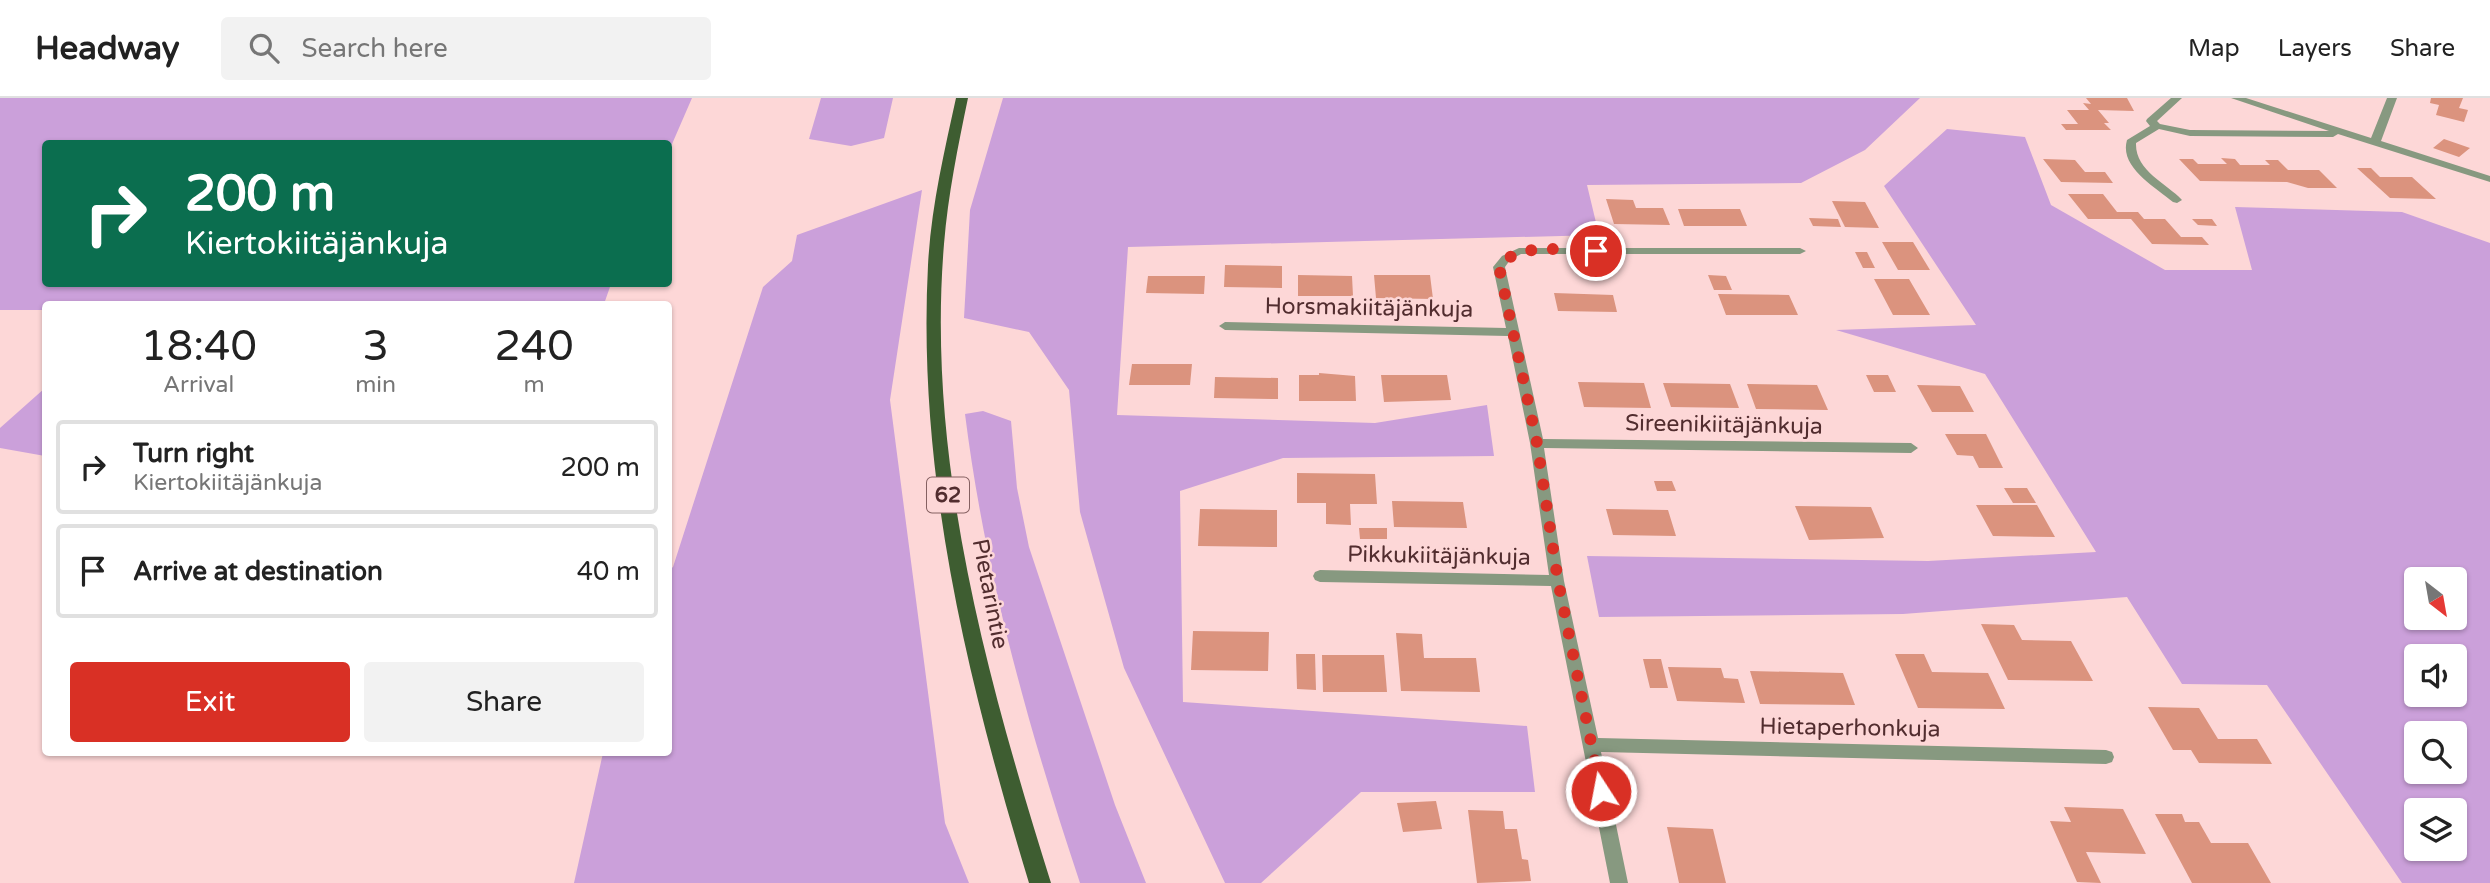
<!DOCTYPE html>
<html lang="en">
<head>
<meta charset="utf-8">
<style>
  :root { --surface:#fff; --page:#f2f2f2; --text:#222; --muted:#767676; --line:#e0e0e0; --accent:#d93025 }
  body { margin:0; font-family:"Varela Round",sans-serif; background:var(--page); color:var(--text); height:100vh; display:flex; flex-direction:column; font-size:26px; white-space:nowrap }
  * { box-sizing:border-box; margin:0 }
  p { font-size:23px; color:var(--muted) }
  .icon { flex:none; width:38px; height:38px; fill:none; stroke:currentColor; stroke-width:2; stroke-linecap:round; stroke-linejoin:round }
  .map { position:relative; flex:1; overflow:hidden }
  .side { position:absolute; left:42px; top:203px; width:630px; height:455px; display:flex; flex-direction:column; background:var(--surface); border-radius:7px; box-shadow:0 2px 5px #0004 }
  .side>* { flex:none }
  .top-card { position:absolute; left:42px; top:42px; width:630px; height:147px; border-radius:7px; box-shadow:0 2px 5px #0004; background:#0b6e4f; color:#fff; overflow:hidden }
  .needle { width:46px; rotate:149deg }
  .tools { position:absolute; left:2404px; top:469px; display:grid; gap:14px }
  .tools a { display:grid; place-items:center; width:63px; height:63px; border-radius:7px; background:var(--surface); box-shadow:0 2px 5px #0004; font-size:35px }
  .pin { position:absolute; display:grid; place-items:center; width:60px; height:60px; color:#fff; margin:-30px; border:4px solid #fff; border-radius:50%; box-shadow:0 2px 7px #0007 }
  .me { position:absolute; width:77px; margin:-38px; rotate:349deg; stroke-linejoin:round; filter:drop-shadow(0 0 5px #0008) }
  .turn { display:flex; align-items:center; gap:24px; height:147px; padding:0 28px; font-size:32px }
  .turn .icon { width:91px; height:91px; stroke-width:2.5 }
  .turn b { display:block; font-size:49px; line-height:60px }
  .eta { display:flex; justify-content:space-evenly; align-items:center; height:119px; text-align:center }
  .eta b { font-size:42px; font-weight:600; line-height:49px }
  .primary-button { display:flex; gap:14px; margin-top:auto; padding:14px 28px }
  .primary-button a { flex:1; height:80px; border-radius:7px; background:var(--accent); color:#fff; font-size:28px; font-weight:600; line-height:80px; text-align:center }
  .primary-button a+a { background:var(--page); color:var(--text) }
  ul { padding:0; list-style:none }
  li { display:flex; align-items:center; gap:21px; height:94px; margin:0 14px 10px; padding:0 14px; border:4px solid var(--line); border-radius:7px }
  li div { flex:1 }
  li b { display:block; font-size:26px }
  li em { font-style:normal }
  header { display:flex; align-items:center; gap:42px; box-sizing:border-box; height:98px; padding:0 35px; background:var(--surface); border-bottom:2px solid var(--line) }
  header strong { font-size:33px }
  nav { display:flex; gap:38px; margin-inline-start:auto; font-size:24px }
  .search { width:490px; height:63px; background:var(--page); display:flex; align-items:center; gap:18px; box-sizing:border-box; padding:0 24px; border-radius:7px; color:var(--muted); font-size:26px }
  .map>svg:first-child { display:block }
</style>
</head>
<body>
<header>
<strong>Headway</strong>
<div class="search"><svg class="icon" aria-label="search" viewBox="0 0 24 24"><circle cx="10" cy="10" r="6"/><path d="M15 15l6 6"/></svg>Search here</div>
<nav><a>Map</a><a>Layers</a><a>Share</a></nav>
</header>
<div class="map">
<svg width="2490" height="785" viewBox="0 0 2490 785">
  <rect width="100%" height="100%" fill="#fdd7d7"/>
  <!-- forest -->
  <path fill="#cba0da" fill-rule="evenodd" d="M0,0H692L669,53L668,46H46V186H611L604,206H46L45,212H0Z
    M821,0H893L884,40L851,48L809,41Z
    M1003,0H1920L1865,52L1801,85L1587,87L1599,137L1128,149L1117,317L1375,325L1487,307L1494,358L1283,360L1180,393L1183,604L1527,628L1535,694H1361L1261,785H1225L1124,570L1080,414L1069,292L1029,234L964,220L970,112Z
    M1947,31L2025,39L2051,107L2165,172H2252L2235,109L2402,114L2490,145V785H2402L2267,587L2182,586L2127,499L1903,516L1599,519L1587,458L1928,463L2096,454L1985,276L1836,232L1976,227L1884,88ZM2455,481V520H2417V481ZM2455,558V597H2417V558ZM2455,635V674H2417V635ZM2455,712V751H2417V712Z
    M922,92L890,302L945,725L969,785H574L603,655L668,654L669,472L673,469L763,189L792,163L797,137Z
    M45,290V358L0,350V330Z
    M983,313L1011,323L1017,390L1029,449L1115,707L1146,785H1080C1029,632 985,476 965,316Z"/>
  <!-- building -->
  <path fill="#db937e" d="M2086,0H2127L2134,13L2098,12L2109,25H2104L2111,32H2066L2061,26H2078L2067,12H2089L2083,5L2091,6Z
    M2431,0H2463L2459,10L2468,12L2464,24L2436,17L2439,7L2430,5Z
    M2444,41L2470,50L2459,59L2433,50Z
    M2221,60L2235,61L2240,67H2270L2265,62H2278L2288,72H2319L2337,90H2308L2287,84L2200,83L2179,61H2193L2198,66H2227Z
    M2043,61L2075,62L2085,74H2105L2113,85L2061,84Z
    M2357,70H2371L2380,79H2412L2436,101L2390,100Z
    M2068,96H2103L2117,114H2138L2144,121H2165L2181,139H2202L2209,147L2152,146L2131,121H2088Z
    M1606,101L1633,102L1636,110H1663L1670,127L1614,126Z
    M1832,103L1865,104L1879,130L1845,129Z
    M1678,111H1740L1747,128H1684Z
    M1809,120L1838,121L1841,129L1813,128Z
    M2192,121H2212L2217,128L2198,127Z
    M1882,144H1913L1930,172H1898Z
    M1855,154H1867L1875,170H1863Z
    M1225,167L1282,168V190L1224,189Z
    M1298,177L1352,178L1353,198H1298Z
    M1374,177H1430L1433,201L1376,200Z
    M1708,177L1726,178L1732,192H1714Z
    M1148,178H1205L1204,196L1146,195Z
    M1874,181H1909L1930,217H1893Z
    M1554,195L1613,197L1617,214L1558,213Z
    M1718,196L1789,197L1798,217H1726Z
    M1132,266H1192L1190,287H1129Z
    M1319,275L1355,278L1356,303H1299V277H1319Z
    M1381,277H1447L1451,302L1384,304Z
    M1866,277H1888L1896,294H1874Z
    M1215,279L1278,280V301L1214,300Z
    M1578,284L1644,285L1651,310L1584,309Z
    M1663,285L1730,286L1739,310L1671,309Z
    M1747,286L1817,287L1828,312L1756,311Z
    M1917,287L1960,288L1974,314H1932Z
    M1945,336H1986L2003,370H1979L1973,358L1957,357Z
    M1297,375L1375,376L1377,406H1350L1351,427L1326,426V405H1297Z
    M1654,383H1672L1676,393H1657Z
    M2004,390H2027L2036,405H2013Z
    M1392,403L1463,404L1467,430L1394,429Z
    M1976,407H2037L2055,439L1993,438Z
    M1795,408L1871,409L1884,440L1809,442Z
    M1200,411L1277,412V449L1198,448Z
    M1606,411L1668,412L1676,438L1613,437Z
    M1359,430H1387V441H1360Z
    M1981,526L2014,527L2022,542L2071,543L2093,583L2008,582Z
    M1193,533L1269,534L1268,573L1191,572Z
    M1396,535L1422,536L1424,560H1476L1480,594L1401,593Z
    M1296,556H1315L1316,592L1297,591Z
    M1895,556H1924L1932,574L1988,575L2005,611L1918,610Z
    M1322,557H1384L1387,594H1323Z
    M1643,561H1661L1668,590H1650Z
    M1668,569L1721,570L1724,580L1738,581L1745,605L1677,603Z
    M1750,573L1843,575L1855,607L1760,606Z
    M2148,609L2199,610L2218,641H2257L2272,666L2199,665L2191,652H2173Z
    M1436,703L1442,731L1403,734L1397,705Z
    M2064,709L2123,711L2146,756L2086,754L2101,785L2077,784L2050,723L2071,724Z
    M1468,712L1503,713L1505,731H1517L1522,761L1528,762L1531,783L1477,785Z
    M2155,716H2182L2185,724H2199L2211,745H2248L2271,785H2192Z
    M1667,729L1713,731L1726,785H1679Z"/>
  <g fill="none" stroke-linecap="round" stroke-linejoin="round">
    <!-- street -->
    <path fill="#879980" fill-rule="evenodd" d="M2171,0H2182L2157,23L2160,26L2190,32L2329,33L2231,0H2246L2371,40L2387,0H2397L2381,43L2490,78V84L2338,36L2333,39L2190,38L2159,31L2136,45C2135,73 2166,85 2182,102L2177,105L2173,104C2155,89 2119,69 2127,42L2150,28L2146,23L2147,21Z
      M1519,150H1800L1806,153L1800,156H1521L1510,162L1505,169L1543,341L1911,345L1918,350L1911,355L1544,350L1564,483L1598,640L2106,652L2112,654L2114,659L2112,664L2106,666L1601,654L1628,785H1610L1551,488L1320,484L1315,482L1313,478L1315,474L1320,472L1549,477L1530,345L1508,238L1225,232L1219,228L1225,224L1506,230L1493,169L1502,158Z"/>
    <!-- primary -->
    <path fill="#3e5d31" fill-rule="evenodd" d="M956,0H968C958,48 948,97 944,146C926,363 987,580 1051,785H1029C968,584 917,379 928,167C931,110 944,55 956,0Z"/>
  </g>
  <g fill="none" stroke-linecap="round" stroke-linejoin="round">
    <!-- route -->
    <path stroke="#d93025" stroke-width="12" stroke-dasharray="0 21.6" d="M1596,153C1566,153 1518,143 1499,169L1537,345L1558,483L1601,693"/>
  </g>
  <g text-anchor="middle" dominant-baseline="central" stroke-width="5" stroke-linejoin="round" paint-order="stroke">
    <!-- shield labels -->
    <rect fill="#fdd7d7" stroke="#856061" stroke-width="2" x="927" y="379.5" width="42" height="35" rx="5"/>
    <g font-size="21" font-weight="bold" fill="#522d2f">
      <text x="948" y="397">62</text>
    </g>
    <!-- street labels -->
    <g font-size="23" fill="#522d2f" stroke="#fdd7d7">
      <text transform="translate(1369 210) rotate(1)">Horsmakiitäjänkuja</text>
      <text transform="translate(1724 327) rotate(1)">Sireenikiitäjänkuja</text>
      <text transform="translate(1439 458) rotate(1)">Pikkukiitäjänkuja</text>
      <text transform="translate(990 496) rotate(79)">Pietarintie</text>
      <text transform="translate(1850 630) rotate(1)">Hietaperhonkuja</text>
    </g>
  </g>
</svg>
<div class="tools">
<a><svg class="needle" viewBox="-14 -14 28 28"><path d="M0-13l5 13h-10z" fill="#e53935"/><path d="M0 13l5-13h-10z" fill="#767676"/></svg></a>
<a><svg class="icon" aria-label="sound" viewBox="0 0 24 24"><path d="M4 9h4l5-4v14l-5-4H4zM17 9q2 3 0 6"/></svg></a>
<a><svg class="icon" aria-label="search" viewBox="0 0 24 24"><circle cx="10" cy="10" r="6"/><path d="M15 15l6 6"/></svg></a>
<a><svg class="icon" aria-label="layers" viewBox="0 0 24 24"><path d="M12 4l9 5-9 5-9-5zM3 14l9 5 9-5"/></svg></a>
</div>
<div class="pin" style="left:1596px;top:153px;background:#d93025"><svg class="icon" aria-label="arrive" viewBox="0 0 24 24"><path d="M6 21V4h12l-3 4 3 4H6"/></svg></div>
<svg class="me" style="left:1601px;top:693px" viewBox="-20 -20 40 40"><circle r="17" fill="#d93025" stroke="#fff" stroke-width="3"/><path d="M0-11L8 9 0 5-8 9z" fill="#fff"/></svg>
<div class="top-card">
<div class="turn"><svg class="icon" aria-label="right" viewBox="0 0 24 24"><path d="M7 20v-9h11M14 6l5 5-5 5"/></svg><div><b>200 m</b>Kiertokiitäjänkuja</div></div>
</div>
<section class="side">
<div class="eta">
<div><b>18:40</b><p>Arrival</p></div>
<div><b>3</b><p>min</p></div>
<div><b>240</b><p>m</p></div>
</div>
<ul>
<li><svg class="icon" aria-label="right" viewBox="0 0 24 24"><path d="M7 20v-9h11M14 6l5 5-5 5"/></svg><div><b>Turn right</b><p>Kiertokiitäjänkuja</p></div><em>200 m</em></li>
<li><svg class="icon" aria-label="arrive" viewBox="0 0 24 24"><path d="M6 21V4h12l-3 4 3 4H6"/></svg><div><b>Arrive at destination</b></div><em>40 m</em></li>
</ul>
<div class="primary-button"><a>Exit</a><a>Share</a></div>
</section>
</div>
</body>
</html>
